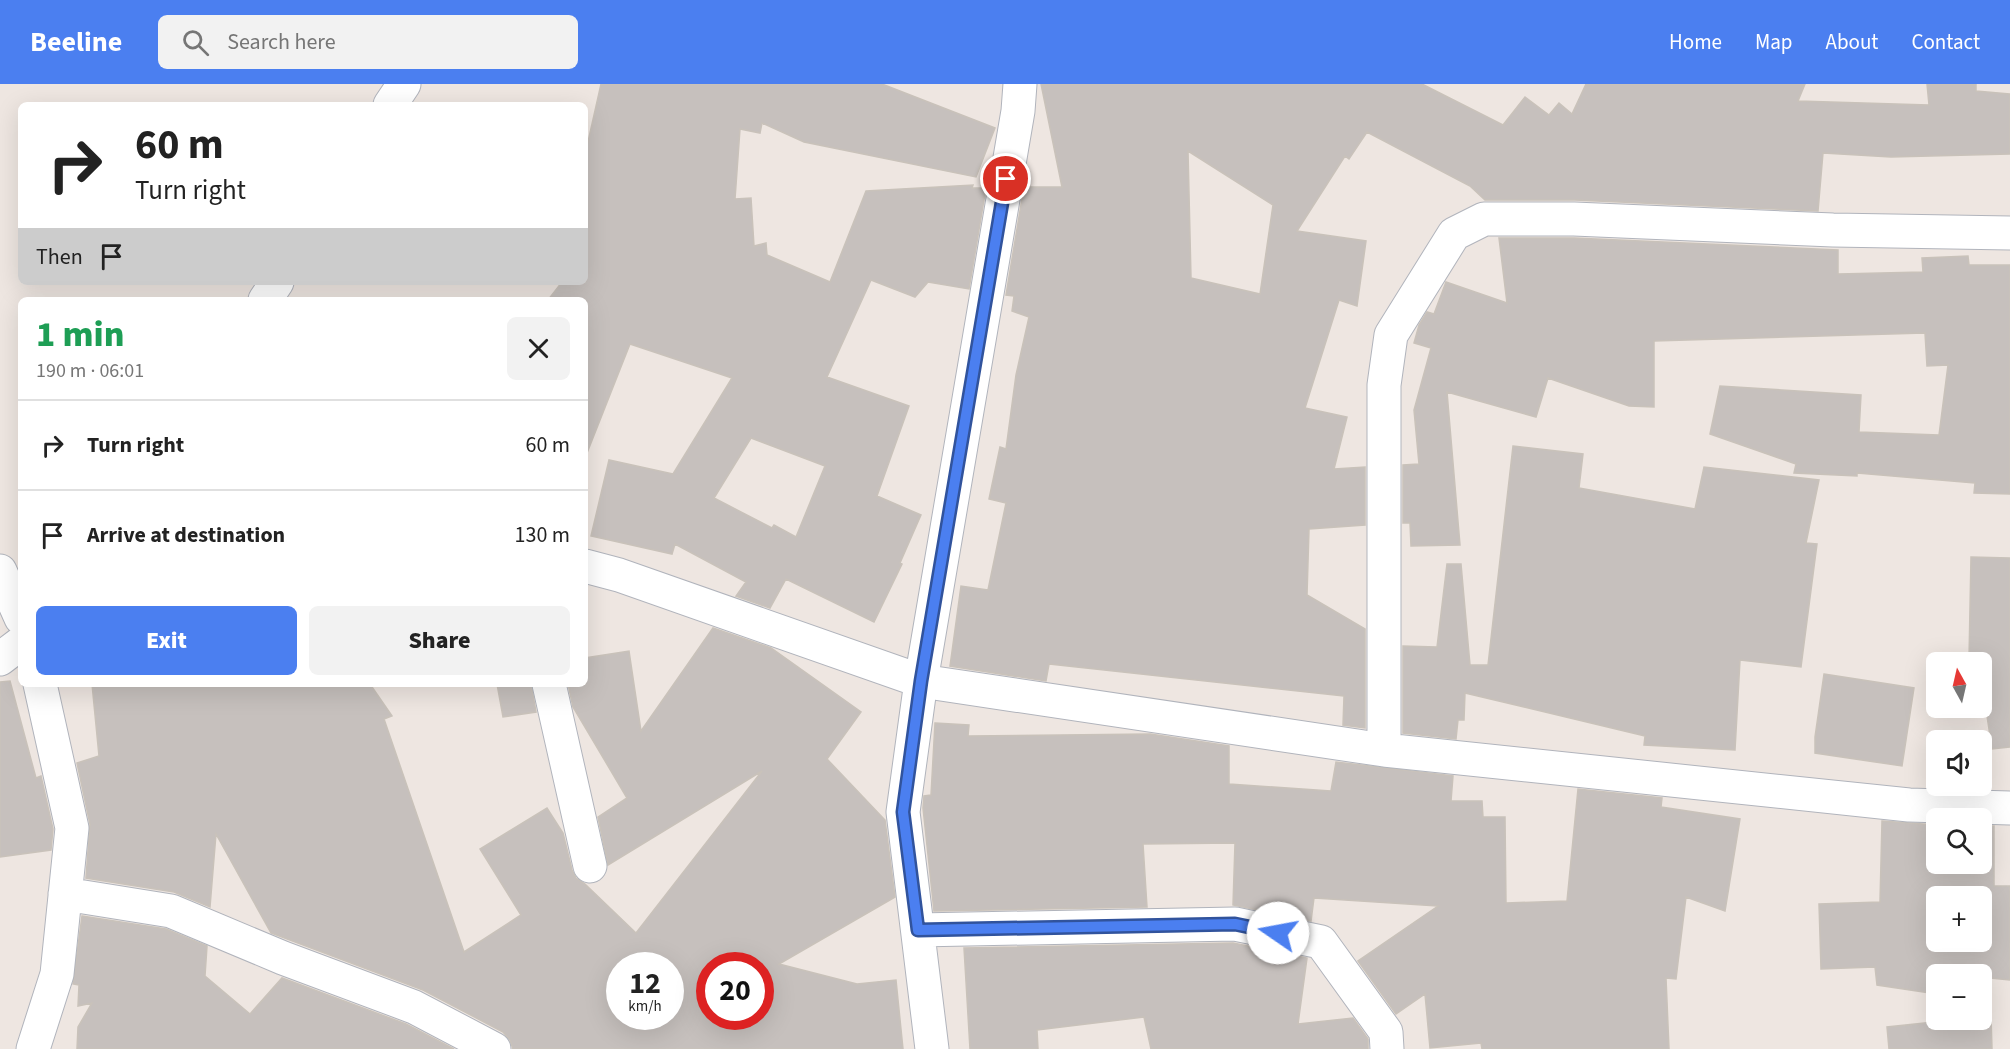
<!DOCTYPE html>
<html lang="en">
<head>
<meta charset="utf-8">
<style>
  :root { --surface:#fff; --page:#f2f2f2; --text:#222; --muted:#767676; --line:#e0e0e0; --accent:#4b7ff0 }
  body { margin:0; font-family:"Source Sans 3",sans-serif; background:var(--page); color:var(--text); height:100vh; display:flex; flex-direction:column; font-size:22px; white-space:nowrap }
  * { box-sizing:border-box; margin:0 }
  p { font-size:20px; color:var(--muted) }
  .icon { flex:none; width:33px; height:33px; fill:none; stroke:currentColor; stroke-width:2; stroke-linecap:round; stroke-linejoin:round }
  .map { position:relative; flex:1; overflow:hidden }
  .details { position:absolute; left:18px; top:213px; width:570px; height:390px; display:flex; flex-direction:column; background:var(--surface); border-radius:9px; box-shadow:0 6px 24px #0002 }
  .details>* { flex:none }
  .hud { position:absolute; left:18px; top:18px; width:570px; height:183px; border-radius:9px; box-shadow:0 6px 24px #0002; background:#fff; color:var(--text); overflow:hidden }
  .needle { width:39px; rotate:352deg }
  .buttons { position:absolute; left:1926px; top:568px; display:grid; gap:12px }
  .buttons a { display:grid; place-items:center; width:66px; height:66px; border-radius:9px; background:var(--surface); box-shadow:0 6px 24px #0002; font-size:30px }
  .speed { position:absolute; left:606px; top:868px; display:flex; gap:12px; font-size:30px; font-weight:700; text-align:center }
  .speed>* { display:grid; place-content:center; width:78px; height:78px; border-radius:50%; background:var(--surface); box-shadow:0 6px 24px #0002; line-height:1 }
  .speed small { font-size:15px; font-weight:400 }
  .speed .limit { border:9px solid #d22; background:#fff; color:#111 }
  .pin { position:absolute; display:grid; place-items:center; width:51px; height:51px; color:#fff; margin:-26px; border:3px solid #fff; border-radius:50%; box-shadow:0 2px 6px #0007 }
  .me { position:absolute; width:66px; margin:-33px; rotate:282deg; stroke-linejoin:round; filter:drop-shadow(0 0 4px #0008) }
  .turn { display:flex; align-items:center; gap:21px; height:126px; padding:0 18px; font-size:27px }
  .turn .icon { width:78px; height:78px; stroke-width:2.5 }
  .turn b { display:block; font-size:42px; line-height:51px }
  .then { display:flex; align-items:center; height:57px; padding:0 18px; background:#0003; gap:12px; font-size:22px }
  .round { display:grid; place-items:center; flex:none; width:63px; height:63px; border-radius:9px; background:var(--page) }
  .overview { display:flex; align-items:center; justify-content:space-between; height:102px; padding:0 18px }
  h1 { font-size:36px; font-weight:800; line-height:45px; color:#1e9e55 }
  .cta { display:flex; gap:12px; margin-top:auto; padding:12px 18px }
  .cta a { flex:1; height:69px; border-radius:9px; background:var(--accent); color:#fff; font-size:24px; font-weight:800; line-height:69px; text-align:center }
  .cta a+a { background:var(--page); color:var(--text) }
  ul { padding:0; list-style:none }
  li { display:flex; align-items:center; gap:18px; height:90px; padding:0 18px; border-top:2px solid var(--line) }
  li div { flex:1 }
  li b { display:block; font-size:22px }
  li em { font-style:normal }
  header { display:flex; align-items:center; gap:36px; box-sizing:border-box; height:84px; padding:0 30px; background:var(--accent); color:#fff }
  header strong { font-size:28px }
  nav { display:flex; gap:33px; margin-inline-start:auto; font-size:21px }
  .search { width:420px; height:54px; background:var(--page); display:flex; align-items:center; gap:15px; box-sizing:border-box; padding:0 21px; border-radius:9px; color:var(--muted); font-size:22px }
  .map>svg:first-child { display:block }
</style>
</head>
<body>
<header>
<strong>Beeline</strong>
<div class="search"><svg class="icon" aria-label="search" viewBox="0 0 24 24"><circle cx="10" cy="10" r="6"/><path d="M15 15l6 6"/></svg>Search here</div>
<nav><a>Home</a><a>Map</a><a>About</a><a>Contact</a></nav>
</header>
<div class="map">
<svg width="2010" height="965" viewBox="0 0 2010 965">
  <rect width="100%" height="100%" fill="#eee6e1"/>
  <!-- building -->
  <path fill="#c6c0bd" stroke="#c9c2ba" stroke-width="1.5" fill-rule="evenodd" d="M601,0H882L995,44L976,93L804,58L762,39L760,49L740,45L735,115L751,114L754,162L766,159L767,171L830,198L866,107L973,101L972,104H986L969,205L928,198L915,213L871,196L827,293L909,322L877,412L921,431L900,479L902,480L874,538L786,495L770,524L736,512L746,498L675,460L672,470L591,452L609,376L673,390L732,294L630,260L587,369H585V216H548L562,198H585V71ZM751,354L825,382L796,453L774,441L772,444L714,414Z
    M1041,0H1422L1503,41L1525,13L1549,31L1559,19L1572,30L1586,0H1805L1798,17L1929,21L1927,0H1976V7L2010,10V70L1891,73L1823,69L1818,127L1575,116H1485L1470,102L1367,48L1349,75L1345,72L1297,147L1366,157L1357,222L1339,216L1305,324L1347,333L1334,385L1365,383V441L1309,445L1307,511L1365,545V644L1343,641L1344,612L1049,580L1046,597L950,582L961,502L988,506L1006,419L989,415L1000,363L1006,365L1016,291L1029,233L1012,227L1014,212L1006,211L1024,103H1062ZM1188,67L1273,121L1260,210L1191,194Z
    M1499,154H1574L1838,166V190L1923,188L1922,174L1968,172L1969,181H2010V410L1974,409L1975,399L1857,389V392L1794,389L1796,380L1710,350L1720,302L1861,311L1859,348L1939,351L1948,281L1927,282L1925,249L1654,257V323L1629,322L1548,294L1536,333L1447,308L1460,461L1411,462L1410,439H1403V381L1419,380L1414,326L1431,264L1414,259L1419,241L1427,228L1434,230L1446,198L1507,219Z
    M1513,362L1583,370L1579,404L1695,425L1704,383L1819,396L1806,459L1817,460L1801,583L1740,576L1735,666L1644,661L1645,652L1465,609L1464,636H1458L1456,655L1403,649V562L1437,563L1447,480H1461L1470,581H1488Z
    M1971,473L2010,474V663L1992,665L1982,599V579H1978L1977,575H1969Z
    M713,544L771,564L861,628L827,675L885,736L895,813L779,880L857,900L896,896L903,965H513L510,956L503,948L423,906L271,849L216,750L210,823L174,808L86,794L90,740L77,679L99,672L92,600H370L392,632L384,635L464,868L521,831L480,765L547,724L563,749L572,786L576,794L585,800L636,849L762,687L608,781L598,733L627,714L573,623L568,600H585V574L629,567L641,647ZM620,882H670V933H620ZM710,882H760V933H710Z
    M1824,590L1914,604L1902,682L1815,669V653Z
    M10,597L36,694L41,692L53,745L51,766L0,773V598Z
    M497,600H531L536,628L503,633Z
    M935,639L969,641L968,652L1150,650L1229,662V700L1331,707L1336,678L1453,692L1451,717H1482L1483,733H1505L1506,819L1567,817L1578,705L1662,714L1661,723L1740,735L1725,827L1686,813L1676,895L1666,894L1669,965H1482L1481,959L1430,964L1425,910L1396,930L1358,877L1438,822L1314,814L1311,837L1233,821L1235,759L1143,760L1147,823L934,827L923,724L924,712L931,711Z
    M1882,737L1936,741V780H1982V742H1994V802H2010V896L1990,894L1991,919L1982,917V891H1936V910L1877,901L1875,883L1821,885L1819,820L1880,818ZM1936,813H1982V858H1936Z
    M82,832L166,845L207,862L205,892L250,930L282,894L406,940L454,965H77L78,943L92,919L78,922L79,901L73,900Z
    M1233,859L1307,874L1298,940L1353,934L1368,955V965H1151L1144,933L1037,946L1038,965H970L964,864Z
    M1991,932L1992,965H1889L1887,943L1953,936H1982V933Z"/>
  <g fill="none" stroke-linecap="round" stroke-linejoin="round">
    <defs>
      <path id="minor" d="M390,21L404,0
        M265,216L277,198
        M585,482L619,491L921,597L1384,666L1909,721L2010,724
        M0,487L21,534
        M0,575L21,559
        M549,600L590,782
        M1384,666V301L1391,251L1454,150L1484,135H1574L1833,146L2010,149
        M65,810L171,827L283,874L414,923L494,965
        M918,846L1235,840L1321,858L1386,948L1387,965
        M33,965L57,890L72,744L40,600
        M932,965L903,728L921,597L1018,27L1020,0"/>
    </defs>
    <!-- minor casing -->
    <use href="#minor" stroke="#b1b4bc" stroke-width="35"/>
    <!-- minor -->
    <use href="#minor" stroke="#fff" stroke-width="33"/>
  </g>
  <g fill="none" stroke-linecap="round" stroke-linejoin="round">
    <defs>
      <path id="route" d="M1006,95L921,597L903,728L918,846L1235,840L1278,849"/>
    </defs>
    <!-- route casing -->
    <use href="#route" stroke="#31539c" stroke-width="15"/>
    <!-- route -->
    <use href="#route" stroke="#4b7ff0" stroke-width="10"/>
  </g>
</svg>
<div class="buttons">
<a><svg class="needle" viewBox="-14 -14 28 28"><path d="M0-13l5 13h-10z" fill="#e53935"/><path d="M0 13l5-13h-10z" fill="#767676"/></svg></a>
<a><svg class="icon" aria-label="sound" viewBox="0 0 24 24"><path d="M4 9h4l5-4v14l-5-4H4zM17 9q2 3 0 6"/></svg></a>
<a><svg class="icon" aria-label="search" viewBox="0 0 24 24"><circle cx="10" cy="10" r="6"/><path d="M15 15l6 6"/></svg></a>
<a>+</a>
<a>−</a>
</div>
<div class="speed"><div>12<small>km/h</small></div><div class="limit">20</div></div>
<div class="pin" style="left:1006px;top:95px;background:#d93025"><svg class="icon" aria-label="arrive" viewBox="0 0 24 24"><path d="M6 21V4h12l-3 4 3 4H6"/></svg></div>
<svg class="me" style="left:1278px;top:849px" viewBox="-20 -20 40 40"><circle r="19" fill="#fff"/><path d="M0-13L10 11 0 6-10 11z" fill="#4b7ff0"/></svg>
<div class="hud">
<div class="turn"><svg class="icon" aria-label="right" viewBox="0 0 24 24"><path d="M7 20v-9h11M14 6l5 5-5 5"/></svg><div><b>60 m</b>Turn right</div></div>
<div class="then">Then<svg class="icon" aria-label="arrive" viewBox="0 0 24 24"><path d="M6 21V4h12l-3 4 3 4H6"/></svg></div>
</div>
<section class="details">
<div class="overview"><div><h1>1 min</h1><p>190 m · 06:01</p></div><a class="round"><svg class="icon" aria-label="close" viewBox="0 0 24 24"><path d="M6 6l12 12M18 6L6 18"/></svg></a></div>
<ul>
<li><svg class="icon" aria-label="right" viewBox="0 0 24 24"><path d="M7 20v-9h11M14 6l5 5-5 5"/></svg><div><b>Turn right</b></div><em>60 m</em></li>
<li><svg class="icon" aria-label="arrive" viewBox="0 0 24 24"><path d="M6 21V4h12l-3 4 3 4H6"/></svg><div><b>Arrive at destination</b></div><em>130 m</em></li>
</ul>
<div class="cta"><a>Exit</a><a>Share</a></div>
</section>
</div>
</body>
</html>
